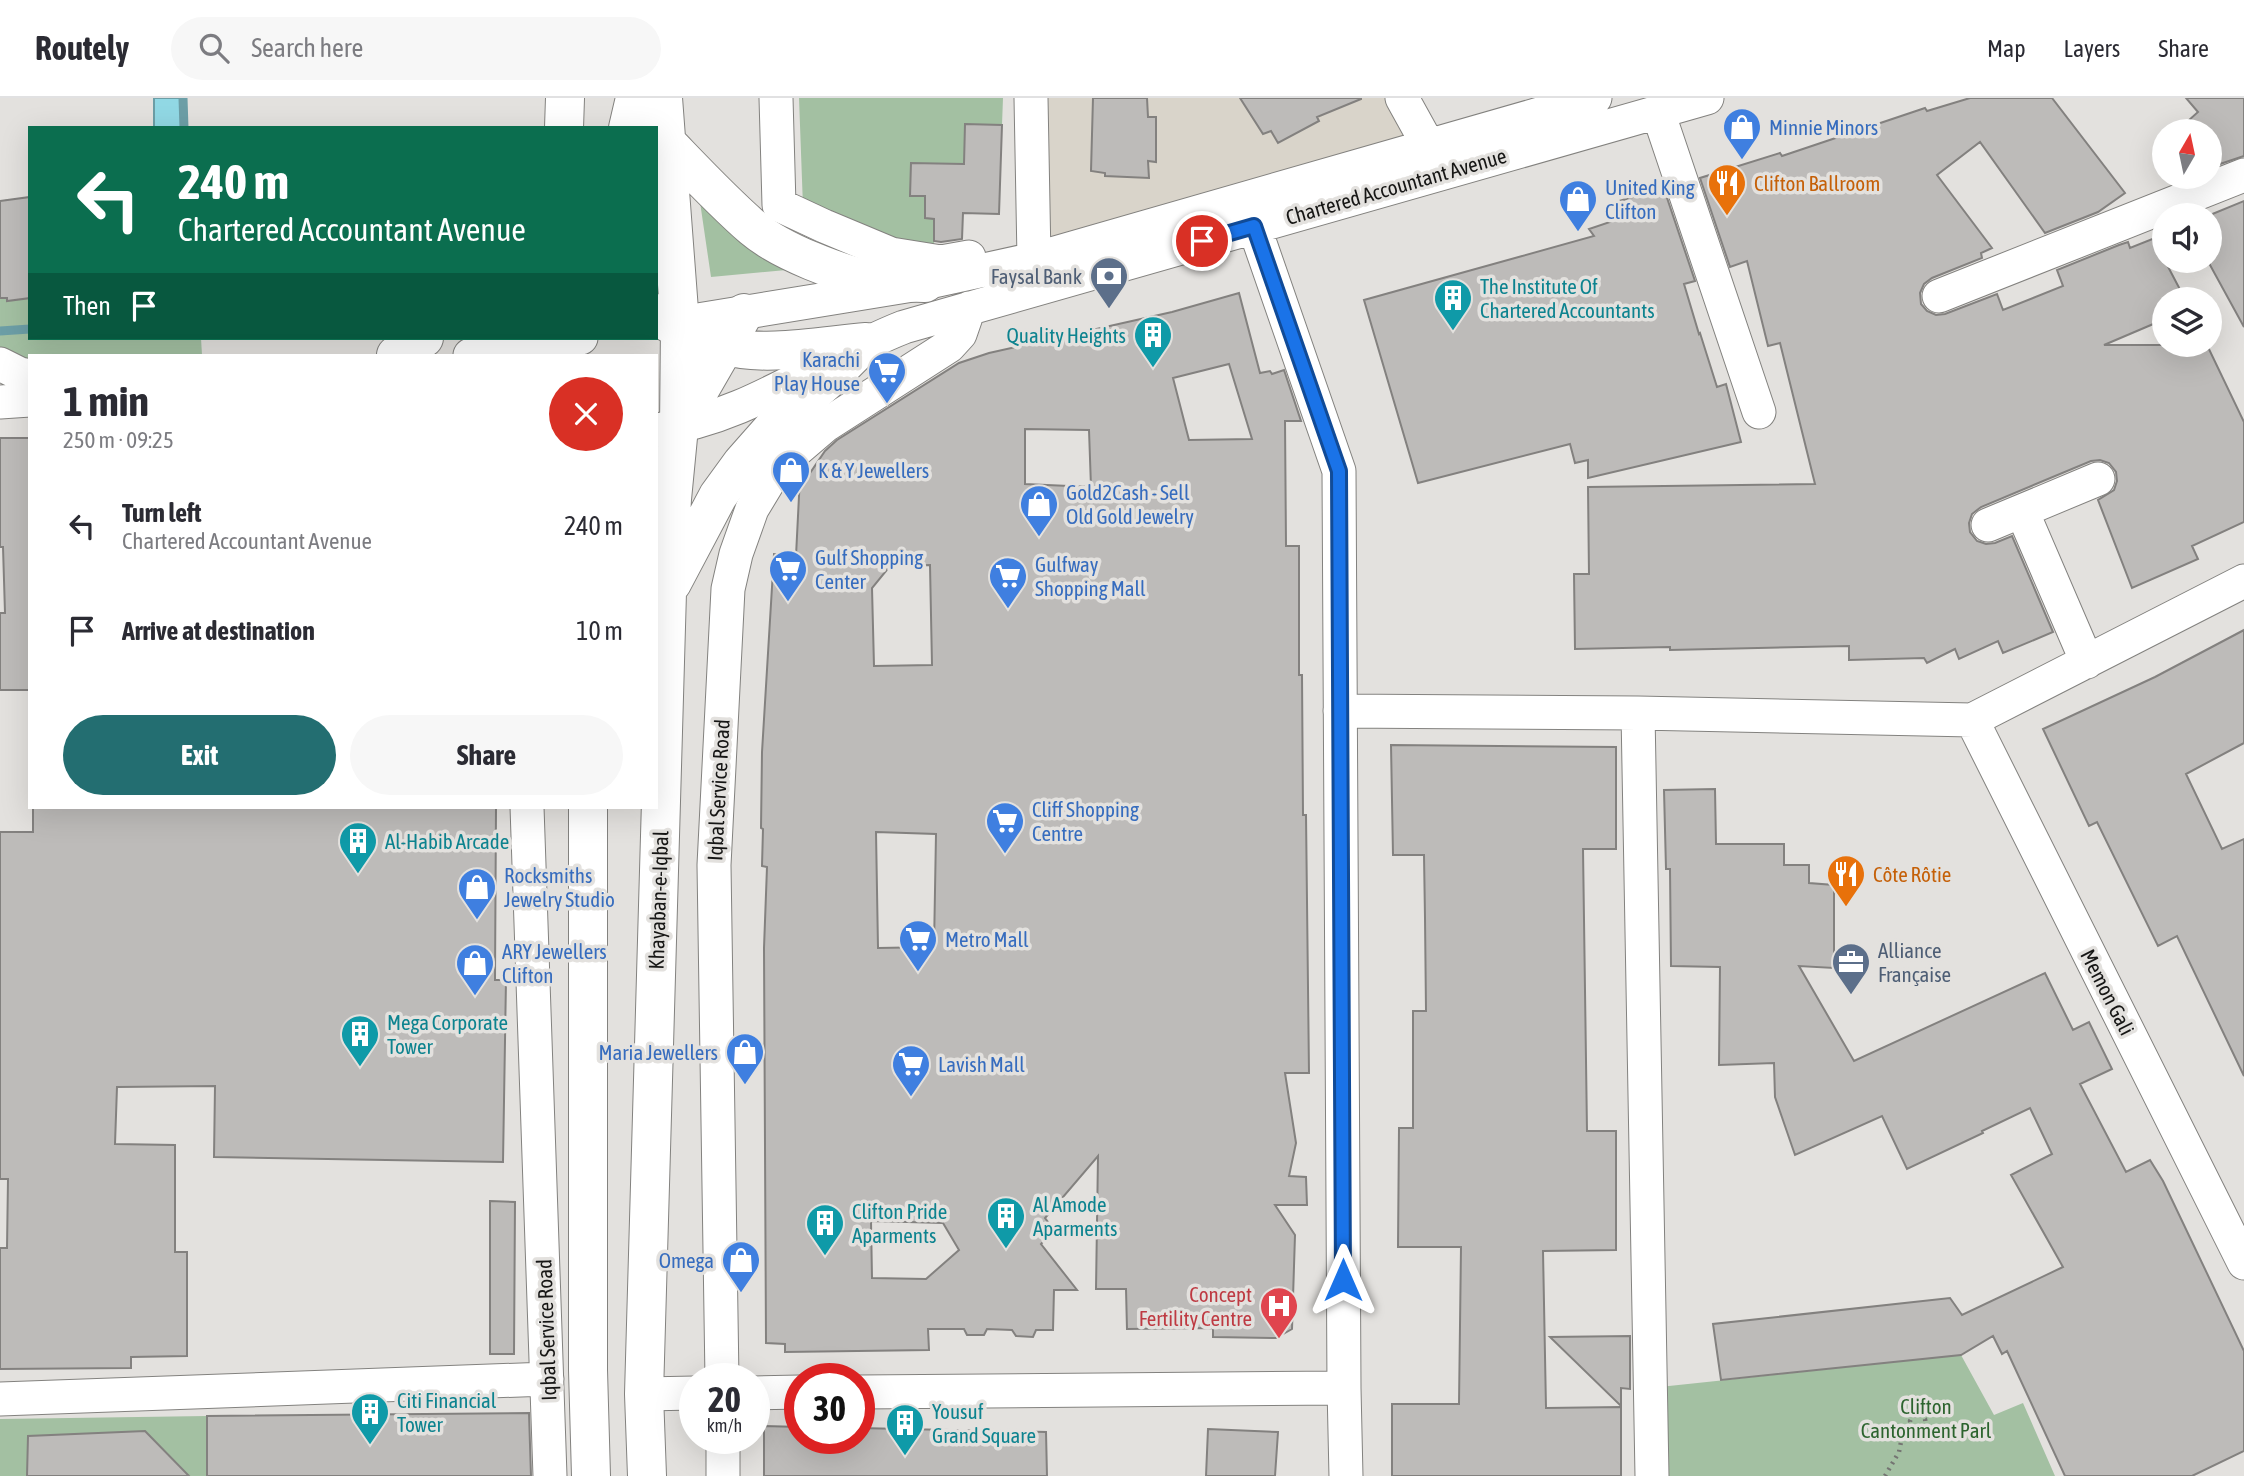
<!DOCTYPE html>
<html lang="en">
<head>
<meta charset="utf-8">
<style>
  :root { --surface:#fff; --page:#f7f7f7; --text:#2b2b33; --muted:#7c7c81; --line:#e1e1e2; --accent:#236e71 }
  body { margin:0; font-family:"Asap Condensed",sans-serif; background:var(--page); color:var(--text); height:100vh; display:flex; flex-direction:column; font-size:26px; white-space:nowrap }
  * { box-sizing:border-box; margin:0 }
  p { font-size:23px; color:var(--muted) }
  .icon { flex:none; width:38px; height:38px; fill:none; stroke:currentColor; stroke-width:2; stroke-linecap:round; stroke-linejoin:round }
  .map { position:relative; flex:1; overflow:hidden }
  .side { position:absolute; left:28px; top:256px; width:630px; height:455px; display:flex; flex-direction:column; background:var(--surface); border-radius:0px; box-shadow:0 7px 28px #0002 }
  .side>* { flex:none }
  .banner { position:absolute; left:28px; top:28px; width:630px; height:214px; border-radius:0px; box-shadow:0 7px 28px #0002; background:#0b6e4f; color:#fff; overflow:hidden }
  .needle { width:46px; rotate:9deg }
  .buttons { position:absolute; left:2152px; top:21px; display:grid; gap:14px }
  .buttons a { display:grid; place-items:center; width:70px; height:70px; border-radius:50%; background:var(--surface); box-shadow:0 7px 28px #0002; font-size:35px }
  .speed { position:absolute; left:679px; top:1265px; display:flex; gap:14px; font-size:35px; font-weight:700; text-align:center }
  .speed>* { display:grid; place-content:center; width:91px; height:91px; border-radius:50%; background:var(--surface); box-shadow:0 7px 28px #0002; line-height:1 }
  .speed small { font-size:18px; font-weight:400 }
  .speed .limit { border:10px solid #d22; background:#fff; color:#111 }
  .pin { position:absolute; display:grid; place-items:center; width:60px; height:60px; color:#fff; margin:-30px; border:4px solid #fff; border-radius:50%; box-shadow:0 2px 7px #0007 }
  .me { position:absolute; width:77px; margin:-38px; rotate:0deg; stroke-linejoin:round; filter:drop-shadow(0 0 5px #0008) }
  .turn { display:flex; align-items:center; gap:24px; height:147px; padding:0 35px; font-size:32px }
  .turn .icon { width:91px; height:91px; stroke-width:2.5 }
  .turn b { display:block; font-size:49px; line-height:60px }
  .then { display:flex; align-items:center; height:66px; padding:0 35px; background:#0003; gap:14px; font-size:26px }
  .round { display:grid; place-items:center; flex:none; width:74px; height:74px; border-radius:37px; background:var(--page) }
  .headline { display:flex; align-items:center; justify-content:space-between; height:119px; padding:0 35px }
  h1 { font-size:42px; font-weight:700; line-height:52px }
  .button { display:flex; gap:14px; margin-top:auto; padding:14px 35px }
  .button a { flex:1; height:80px; border-radius:42px; background:var(--accent); color:#fff; font-size:28px; font-weight:700; line-height:80px; text-align:center }
  .button a+a { background:var(--page); color:var(--text) }
  ul { padding:0; list-style:none }
  li { display:flex; align-items:center; gap:21px; height:105px; padding:0 35px }
  li div { flex:1 }
  li b { display:block; font-size:26px }
  li em { font-style:normal }
  header { display:flex; align-items:center; gap:42px; box-sizing:border-box; height:98px; padding:0 35px; background:var(--surface); border-bottom:2px solid var(--line) }
  header strong { font-size:33px }
  nav { display:flex; gap:38px; margin-inline-start:auto; font-size:24px }
  .search { width:490px; height:63px; background:var(--page); display:flex; align-items:center; gap:18px; box-sizing:border-box; padding:0 24px; border-radius:38px; color:var(--muted); font-size:26px }
  .map>svg:first-child { display:block }
</style>
</head>
<body>
<header>
<strong>Routely</strong>
<div class="search"><svg class="icon" aria-label="search" viewBox="0 0 24 24"><circle cx="10" cy="10" r="6"/><path d="M15 15l6 6"/></svg>Search here</div>
<nav><a>Map</a><a>Layers</a><a>Share</a></nav>
</header>
<div class="map">
<svg width="2244" height="1378" viewBox="0 0 2244 1378">
  <rect width="100%" height="100%" fill="#e3e1de"/>
  <!-- built -->
  <path fill="#d9d4ca" d="M1032,0H1398L1422,44L1034,161Z"/>
  <!-- green -->
  <path fill="#a3c0a2" d="M799,0H1003L1002,27L964,66L911,65L910,97L925,98L935,121L934,149L907,148L803,109Z
    M30,99V240H201L202,257H30V266L0,251V109L4,102Z
    M700,104L797,171L711,179Z
    M1961,1257L1994,1317L2023,1305L2055,1378H1652L1650,1290Z
    M207,1318L208,1378H0V1321Z"/>
  <!-- water -->
  <path fill="#91d8e4" stroke="#6c9ea6" stroke-width="2" d="M154,0H182L183,30H154Z"/>
  <g fill="none" stroke-linecap="round" stroke-linejoin="round">
    <!-- stream -->
    <path stroke="#6c9ea6" stroke-width="9" d="M183,0L184,30
      M0,233L30,231"/>
  </g>
  <!-- building -->
  <path fill="#bdbbb9" stroke="#83817f" stroke-width="2" fill-rule="evenodd" d="M1093,0H1147L1148,19H1156V64L1148,63L1149,80L1105,78V75L1091,73Z
    M1240,0H1361V1L1317,19L1319,23L1278,45L1271,33L1263,36Z
    M1970,0H2052L2125,95L2098,114L2045,135L1980,44L1937,77L1992,150L1981,155L1982,160L1932,180L1924,186L1920,195L1921,206L1927,213L1936,217L1945,216L1997,196L2003,212L2063,188L2057,172L2119,147L2128,144L2130,150L2165,136V163L2185,201H2165V221L2104,247H2207L2244,324V424L2192,448L2198,461L2132,490L2098,402L2114,392L2117,383L2116,374L2109,365L2100,362L2091,363L1981,409L1972,416L1969,425L1970,434L1977,443L1986,446L1995,445L2012,438L2053,534L2003,555L1998,543L1959,561L1955,551L1927,565L1924,560L1849,562V548L1670,552V549L1575,551L1574,476H1589L1588,389L1815,386L1780,245L1768,248L1747,163L1730,169L1700,80L1780,55L1782,58L1925,10L1927,13Z
    M2186,0H2244V58L2220,66L2210,54V33H2177L2198,14Z
    M965,26L1002,27L999,116L963,115L962,141L941,144L934,143V121L925,120V98H910L911,65L964,66Z
    M1660,91H1664L1695,183L1684,186L1699,236L1700,235L1717,289L1726,286L1741,344L1588,380V362L1575,365L1570,346L1418,385L1364,202L1594,138L1589,131L1622,120L1616,104Z
    M30,99V200L7,203V200H0V103Z
    M2244,103V229L2210,167V117Z
    M1239,195L1260,275L1270,273L1272,276L1284,272L1301,323H1285L1286,448H1299V577H1302L1303,717H1306L1309,975H1285L1296,1045L1289,1078L1306,1079L1307,1107H1275L1295,1137L1292,1231L1276,1240L1213,1239V1230L1127,1231L1126,1191H1096L1098,1058L1045,1120L1054,1132L1041,1146L1077,1192H1054L1053,1232H1036L1033,1239L1016,1238L1012,1232L987,1231L984,1237H967L964,1231H928L929,1252L785,1254V1246L766,1245L764,850L767,769L762,768L763,731L761,730L762,654L774,456L796,458L800,378H808L825,353L837,342L959,265L989,255L1172,214ZM1229,266L1252,341L1189,342L1173,280ZM1025,331L1089,332L1091,389L1025,386ZM930,467L932,567L874,568L872,490L890,468ZM876,734L936,736L934,849L878,850ZM871,1123L943,1125L959,1152L926,1181L872,1180Z
    M0,340H30V592H0V515H5L3,449H0Z
    M2244,532V645L2186,676L2222,751L2244,741V978L2177,838L2158,848L2097,724L2089,728L2043,631L2155,579Z
    M1391,647L1616,649V751H1583L1587,1033H1616V1152L1543,1153L1546,1310L1621,1309V1378H1392V1306H1459L1461,1149H1398L1399,1030H1413V913H1426L1425,820L1424,757H1393Z
    M1715,691L1716,746H1784V767H1809V785L1834,787V870L1799,868L1854,963L2045,875L2073,932L2089,924L2112,971L2080,986L2126,1074L2150,1062L2163,1083L2244,1253V1353L2192,1378H2065L2007,1253L2002,1256L1993,1238L1961,1257L1721,1282L1713,1226L1950,1200L1962,1217L2063,1169L2011,1077L2052,1056L2030,1010L1982,1033L1983,1035L1907,1071L1882,1018L1795,1057L1775,999L1774,965L1719,967L1720,869L1671,868L1670,771H1666L1664,692Z
    M33,709H496L495,882H506L503,1064L214,1059L215,988L117,989L115,1046L175,1047V1154H187V1258L131,1259V1270L0,1271V1150H7L8,1081H0V734H33Z
    M490,1103L515,1104L514,1256H490Z
    M1630,1238V1291L1621,1290V1308L1550,1239Z
    M529,1315L531,1378H207V1318Z
    M764,1328L800,1329V1340H859V1330L1046,1334L1047,1378H764Z
    M1208,1331L1278,1334L1275,1378H1206Z
    M145,1333L189,1378H27L28,1338Z"/>
  <g fill="none" stroke-linecap="round" stroke-linejoin="round">
    <defs>
      <path id="minor" d="M776,0L779,107L824,128L891,156L941,164L969,159
        M1031,0L1034,161
        M1402,0L1428,47
        M1658,14L1759,314
        M1254,128L1339,373L1344,1290L1346,1378
        M1939,198L2244,77
        M667,227L925,185L1034,161L1595,0
        M470,257L581,240
        M0,266L20,276L30,278
        M0,304L30,302
        M656,332C749,320 819,262 904,229L1707,0
        M2022,413L2087,564
        M1988,427L2098,381
        M1340,613L1638,615L1972,622L2244,483
        M1638,615L1652,1378
        M1972,622L2244,1165
        M527,709L550,1378
        M722,1281L714,767L728,491L736,456L752,411L778,368L826,327L949,248L960,236L969,210
        M859,1294L1344,1290
        M754,1295L800,1294
        M644,1296L695,1295
        M0,1301L547,1281
        M723,1340V1378"/>
      <path id="major" d="M564,30L565,0
        M628,30L635,0
        M668,46C695,74 723,104 753,130C780,153 841,177 876,183C892,185 909,184 925,185
        M659,215C680,226 702,239 724,247C761,260 826,247 866,244
        M396,257L424,240
        M548,257L561,240
        M680,326L744,215
        M672,485L718,398L742,365L772,331L831,279L866,244
        M588,709V1272L591,1378
        M647,1378L644,1296L667,494L672,401L679,329L680,226L663,0"/>
    </defs>
    <!-- minor casing -->
    <use href="#minor" stroke="#83827f" stroke-width="35"/>
    <!-- major casing -->
    <use href="#major" stroke="#83827f" stroke-width="40"/>
    <!-- path -->
    <path stroke="#747472" stroke-width="4.5" stroke-dasharray="2 5" stroke-linecap="butt" d="M1920,1316L1925,1321C1927,1330 1920,1330 1915,1333L1910,1323L1913,1318Z
      M1885,1378L1899,1354L1902,1339L1915,1333"/>
    <!-- minor -->
    <use href="#minor" stroke="#fff" stroke-width="33"/>
    <!-- major -->
    <use href="#major" stroke="#fff" stroke-width="38"/>
  </g>
  <g fill="none" stroke-linecap="round" stroke-linejoin="round">
    <defs>
      <path id="route" d="M1202,143L1254,128L1339,373L1343,1182"/>
    </defs>
    <!-- route casing -->
    <use href="#route" stroke="#114b97" stroke-width="18"/>
    <!-- route -->
    <use href="#route" stroke="#1a73e8" stroke-width="12"/>
  </g>
  <!-- icons -->
  <defs>
    <symbol id="shop-pin" viewBox="-11 -11 22 30"><path d="M0 17L-7.5 6A9.5 9.5 0 1 1 7.5 6Z" fill="#3f7fe0" stroke="#e3e1de"/><path d="M-5-2.5h2.3a2.7 3.5 0 0 1 5.4 0H5L5.5 6h-11ZM-1.5-2.5h3a1.5 2.3 0 0 0-3 0Z" fill="#fff"/></symbol>
    <symbol id="restaurant-pin" viewBox="-11 -11 22 30"><path d="M0 17L-7.5 6A9.5 9.5 0 1 1 7.5 6Z" fill="#e8710a" stroke="#e3e1de"/><path d="M-5-6h1v4h1v-4h1v4h1v-4h1v5L-1.5 .5V6h-2V.5L-5-1ZM5-6V6H3V1.5H1.5Q1.5-4 5-6Z" fill="#fff"/></symbol>
    <symbol id="bank-pin" viewBox="-11 -11 22 30"><path d="M0 17L-7.5 6A9.5 9.5 0 1 1 7.5 6Z" fill="#5c6f8a" stroke="#e3e1de"/><path d="M-6-4H6V4H-6ZM0-2.3a2.3 2.3 0 1 0 0 4.6a2.3 2.3 0 1 0 0-4.6Z" fill="#fff"/></symbol>
    <symbol id="building-pin" viewBox="-11 -11 22 30"><path d="M0 17L-7.5 6A9.5 9.5 0 1 1 7.5 6Z" fill="#0f9aa8" stroke="#e3e1de"/><path d="M-4-6H4V6H1V3H-1V6H-4ZM-2.5-4.3h1.7v1.8h-1.7ZM.8-4.3h1.7v1.8H.8ZM-2.5-1h1.7V.8h-1.7ZM.8-1h1.7V.8H.8Z" fill="#fff"/></symbol>
    <symbol id="supermarket-pin" viewBox="-11 -11 22 30"><path d="M0 17L-7.5 6A9.5 9.5 0 1 1 7.5 6Z" fill="#3f7fe0" stroke="#e3e1de"/><path d="M-6-5.5h2.5l.6 2H6L4.5 2H-2.5L-4.4-4H-6ZM-1.5 3.2a1.3 1.3 0 1 0 .1 0ZM3 3.2a1.3 1.3 0 1 0 .1 0Z" fill="#fff"/></symbol>
    <symbol id="office-pin" viewBox="-11 -11 22 30"><path d="M0 17L-7.5 6A9.5 9.5 0 1 1 7.5 6Z" fill="#5c6f8a" stroke="#e3e1de"/><path d="M-6-3h4V-5.5h4V-3h4V5H-6ZM-1-4.5V-3h2v-1.5ZM-6 0V1H6V0Z" fill="#fff"/></symbol>
    <symbol id="hospital-pin" viewBox="-11 -11 22 30"><path d="M0 17L-7.5 6A9.5 9.5 0 1 1 7.5 6Z" fill="#e0444e" stroke="#e3e1de"/><path d="M-5-5h3v3.5h4V-5h3V5h-3V1.5h-4V5h-3Z" fill="#fff"/></symbol>
  </defs>
  <g fill-rule="evenodd">
    <use href="#shop-pin" x="1720" y="7" width="44" height="60"/>
    <use href="#restaurant-pin" x="1705" y="63" width="44" height="60"/>
    <use href="#shop-pin" x="1556" y="79" width="44" height="60"/>
    <use href="#bank-pin" x="1087" y="156" width="44" height="60"/>
    <use href="#building-pin" x="1431" y="178" width="44" height="60"/>
    <use href="#building-pin" x="1131" y="215" width="44" height="60"/>
    <use href="#supermarket-pin" x="865" y="251" width="44" height="60"/>
    <use href="#shop-pin" x="769" y="350" width="44" height="60"/>
    <use href="#shop-pin" x="1017" y="384" width="44" height="60"/>
    <use href="#supermarket-pin" x="766" y="449" width="44" height="60"/>
    <use href="#supermarket-pin" x="986" y="456" width="44" height="60"/>
    <use href="#supermarket-pin" x="983" y="701" width="44" height="60"/>
    <use href="#building-pin" x="336" y="721" width="44" height="60"/>
    <use href="#restaurant-pin" x="1824" y="754" width="44" height="60"/>
    <use href="#shop-pin" x="455" y="767" width="44" height="60"/>
    <use href="#supermarket-pin" x="896" y="819" width="44" height="60"/>
    <use href="#office-pin" x="1829" y="842" width="44" height="60"/>
    <use href="#shop-pin" x="453" y="843" width="44" height="60"/>
    <use href="#building-pin" x="338" y="914" width="44" height="60"/>
    <use href="#shop-pin" x="723" y="932" width="44" height="60"/>
    <use href="#supermarket-pin" x="889" y="944" width="44" height="60"/>
    <use href="#building-pin" x="984" y="1096" width="44" height="60"/>
    <use href="#building-pin" x="803" y="1103" width="44" height="60"/>
    <use href="#shop-pin" x="719" y="1140" width="44" height="60"/>
    <use href="#hospital-pin" x="1257" y="1186" width="44" height="60"/>
    <use href="#building-pin" x="348" y="1292" width="44" height="60"/>
    <use href="#building-pin" x="883" y="1303" width="44" height="60"/>
  </g>
  <g text-anchor="middle" dominant-baseline="central" stroke-width="7" stroke-linejoin="round" paint-order="stroke">
    <!-- shop labels -->
    <g font-size="21" fill="#366cbe" stroke="#e3e1de" text-anchor="start">
      <text x="1769" y="29">Minnie Minors</text>
      <text x="1605" y="89">United King<tspan x="1605" dy="24">Clifton</tspan></text>
      <text x="860" y="261" text-anchor="end">Karachi<tspan x="860" dy="24">Play House</tspan></text>
      <text x="818" y="372">K &amp; Y Jewellers</text>
      <text x="1066" y="394">Gold2Cash - Sell<tspan x="1066" dy="24">Old Gold Jewelry</tspan></text>
      <text x="815" y="459">Gulf Shopping<tspan x="815" dy="24">Center</tspan></text>
      <text x="1035" y="466">Gulfway<tspan x="1035" dy="24">Shopping Mall</tspan></text>
      <text x="1032" y="711">Cliff Shopping<tspan x="1032" dy="24">Centre</tspan></text>
      <text x="504" y="777">Rocksmiths<tspan x="504" dy="24">Jewelry Studio</tspan></text>
      <text x="945" y="841">Metro Mall</text>
      <text x="502" y="853">ARY Jewellers<tspan x="502" dy="24">Clifton</tspan></text>
      <text x="718" y="954" text-anchor="end">Maria Jewellers</text>
      <text x="938" y="966">Lavish Mall</text>
      <text x="714" y="1162" text-anchor="end">Omega</text>
    </g>
    <!-- food labels -->
    <g font-size="21" fill="#c56008" stroke="#e3e1de" text-anchor="start">
      <text x="1754" y="85">Clifton Ballroom</text>
      <text x="1873" y="776">Côte Rôtie</text>
    </g>
    <!-- street labels -->
    <g font-size="21" fill="#161615" stroke="#e3e1de">
      <text transform="translate(1396 88) rotate(-16)">Chartered Accountant Avenue</text>
      <text transform="translate(718 692) rotate(-87)">Iqbal Service Road</text>
      <text transform="translate(658 802) rotate(-88)">Khayaban-e-Iqbal</text>
      <text transform="translate(2108 894) rotate(63)">Memon Gali</text>
      <text transform="translate(546 1232) rotate(-92)">Iqbal Service Road</text>
    </g>
    <!-- service labels -->
    <g font-size="21" fill="#4e5e75" stroke="#e3e1de" text-anchor="end">
      <text x="1082" y="178">Faysal Bank</text>
      <text x="1878" y="852" text-anchor="start">Alliance<tspan x="1878" dy="24">Française</tspan></text>
    </g>
    <!-- culture labels -->
    <g font-size="21" fill="#0d838f" stroke="#e3e1de" text-anchor="start">
      <text x="1480" y="188">The Institute Of<tspan x="1480" dy="24">Chartered Accountants</tspan></text>
      <text x="1126" y="237" text-anchor="end">Quality Heights</text>
      <text x="385" y="743">Al-Habib Arcade</text>
      <text x="387" y="924">Mega Corporate<tspan x="387" dy="24">Tower</tspan></text>
      <text x="1033" y="1106">Al Amode<tspan x="1033" dy="24">Aparments</tspan></text>
      <text x="852" y="1113">Clifton Pride<tspan x="852" dy="24">Aparments</tspan></text>
      <text x="397" y="1302">Citi Financial<tspan x="397" dy="24">Tower</tspan></text>
      <text x="932" y="1313">Yousuf<tspan x="932" dy="24">Grand Square</tspan></text>
    </g>
    <!-- health labels -->
    <g font-size="21" fill="#be3a42" stroke="#e3e1de" text-anchor="end">
      <text x="1252" y="1196">Concept<tspan x="1252" dy="24">Fertility Centre</tspan></text>
    </g>
    <!-- park labels -->
    <g font-size="21" fill="#2c642e" stroke="#e3e1de">
      <text x="1926" y="1308">Clifton<tspan x="1926" dy="24">Cantonment Parl</tspan></text>
    </g>
  </g>
</svg>
<div class="buttons">
<a><svg class="needle" viewBox="-14 -14 28 28"><path d="M0-13l5 13h-10z" fill="#e53935"/><path d="M0 13l5-13h-10z" fill="#7c7c81"/></svg></a>
<a><svg class="icon" aria-label="sound" viewBox="0 0 24 24"><path d="M4 9h4l5-4v14l-5-4H4zM17 9q2 3 0 6"/></svg></a>
<a><svg class="icon" aria-label="layers" viewBox="0 0 24 24"><path d="M12 4l9 5-9 5-9-5zM3 14l9 5 9-5"/></svg></a>
</div>
<div class="speed"><div>20<small>km/h</small></div><div class="limit">30</div></div>
<div class="pin" style="left:1202px;top:143px;background:#d93025"><svg class="icon" aria-label="arrive" viewBox="0 0 24 24"><path d="M6 21V4h12l-3 4 3 4H6"/></svg></div>
<svg class="me" style="left:1343px;top:1182px" viewBox="-20 -20 40 40"><path d="M0-17L14 15 0 8-14 15z" fill="#1a73e8" stroke="#fff" stroke-width="4"/></svg>
<div class="banner">
<div class="turn"><svg class="icon" aria-label="left" viewBox="0 0 24 24"><path d="M17 20v-9H6M10 6l-5 5 5 5"/></svg><div><b>240 m</b>Chartered Accountant Avenue</div></div>
<div class="then">Then<svg class="icon" aria-label="arrive" viewBox="0 0 24 24"><path d="M6 21V4h12l-3 4 3 4H6"/></svg></div>
</div>
<section class="side">
<div class="headline"><div><h1>1 min</h1><p>250 m · 09:25</p></div><a class="round" style="background:#d93025;color:#fff"><svg class="icon" aria-label="close" viewBox="0 0 24 24"><path d="M6 6l12 12M18 6L6 18"/></svg></a></div>
<ul>
<li><svg class="icon" aria-label="left" viewBox="0 0 24 24"><path d="M17 20v-9H6M10 6l-5 5 5 5"/></svg><div><b>Turn left</b><p>Chartered Accountant Avenue</p></div><em>240 m</em></li>
<li><svg class="icon" aria-label="arrive" viewBox="0 0 24 24"><path d="M6 21V4h12l-3 4 3 4H6"/></svg><div><b>Arrive at destination</b></div><em>10 m</em></li>
</ul>
<div class="button"><a>Exit</a><a>Share</a></div>
</section>
</div>
</body>
</html>
